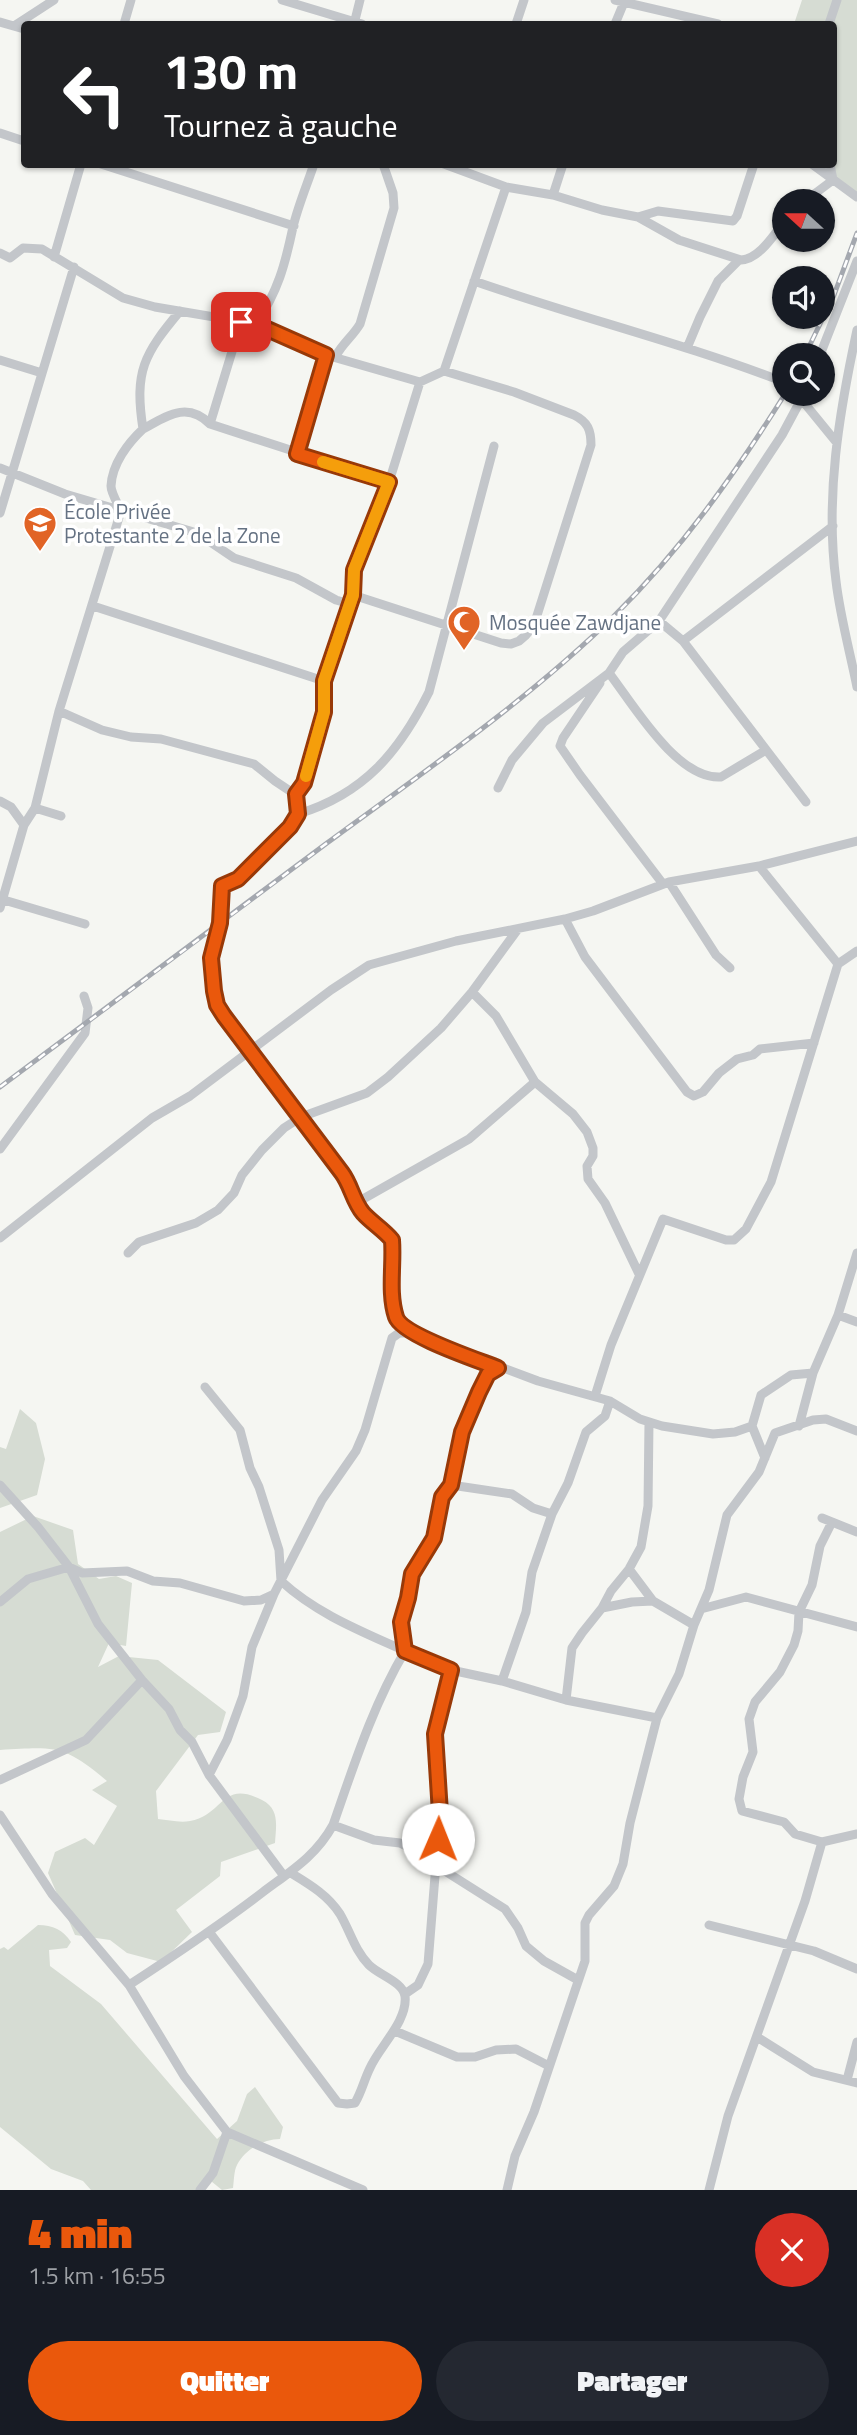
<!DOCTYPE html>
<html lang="fr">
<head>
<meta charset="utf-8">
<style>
  :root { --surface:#171b24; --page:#242831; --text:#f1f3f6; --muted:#9ea1a6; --accent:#ea580c }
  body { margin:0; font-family:"Titillium Web",sans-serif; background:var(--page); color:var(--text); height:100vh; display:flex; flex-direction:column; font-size:26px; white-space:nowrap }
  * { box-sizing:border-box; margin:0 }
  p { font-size:23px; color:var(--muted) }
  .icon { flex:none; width:38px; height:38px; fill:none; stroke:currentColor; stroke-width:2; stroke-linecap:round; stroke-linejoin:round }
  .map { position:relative; height:2190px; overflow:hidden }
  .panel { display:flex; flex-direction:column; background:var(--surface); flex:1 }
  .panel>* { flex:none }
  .top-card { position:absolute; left:21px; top:21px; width:816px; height:147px; border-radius:7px; box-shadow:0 2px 5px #0004; background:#202124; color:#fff; overflow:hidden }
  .needle { width:46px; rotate:291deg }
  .controls { position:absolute; left:772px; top:189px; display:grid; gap:14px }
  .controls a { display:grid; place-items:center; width:63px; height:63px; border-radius:50%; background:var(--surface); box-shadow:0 2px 5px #0004; font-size:35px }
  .pin { position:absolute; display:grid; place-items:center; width:60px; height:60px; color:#fff; margin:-30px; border-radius:14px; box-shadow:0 4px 10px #0006 }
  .me { position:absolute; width:77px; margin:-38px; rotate:1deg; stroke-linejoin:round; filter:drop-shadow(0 0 5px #0008) }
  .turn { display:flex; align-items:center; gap:24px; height:147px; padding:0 28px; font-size:32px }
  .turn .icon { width:91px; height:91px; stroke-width:2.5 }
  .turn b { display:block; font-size:49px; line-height:60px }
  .round { display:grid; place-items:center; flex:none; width:74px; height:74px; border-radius:37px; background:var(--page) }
  .summary { display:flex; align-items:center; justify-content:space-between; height:119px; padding:0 28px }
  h1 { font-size:42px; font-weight:800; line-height:52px; color:var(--accent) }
  .action { display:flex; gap:14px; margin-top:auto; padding:14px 28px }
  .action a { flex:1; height:80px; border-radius:42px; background:var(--accent); color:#fff; font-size:28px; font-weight:800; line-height:80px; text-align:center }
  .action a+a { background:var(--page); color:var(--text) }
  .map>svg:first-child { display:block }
</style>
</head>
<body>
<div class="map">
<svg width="857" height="2190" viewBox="0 0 857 2190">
  <rect width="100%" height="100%" fill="#f5f6f2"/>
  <!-- green -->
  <path fill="#d6dcd3" d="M802,0H857V200L812,165L833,164V24H794Z
    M20,1409L36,1423L45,1459L37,1495L0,1508V1447L6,1449Z
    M33,1516L73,1530L78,1564L99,1579L116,1576L132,1583L126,1646L109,1643L98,1667L119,1656L158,1660L226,1712L220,1732L198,1735L156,1791L158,1819C168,1820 180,1823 190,1821C224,1815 221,1779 262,1800C280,1809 276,1826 275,1843L221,1862L220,1876L176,1910L192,1932L161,1962L127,1953L110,1940L75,1935L48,1873L55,1852L85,1838L94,1845L117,1806L92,1790L107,1781C63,1744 55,1747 0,1750V1532Z
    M38,1925C53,1925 63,1930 71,1942L67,1948L49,1950L50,1966L101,2004L217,2139L237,2121L247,2094L255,2087L283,2127L280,2139C264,2139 245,2149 237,2165C234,2170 234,2181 233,2188L222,2190L206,2177L198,2190H91L83,2181L51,2169L0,2127V1949L4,1947L8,1950Z"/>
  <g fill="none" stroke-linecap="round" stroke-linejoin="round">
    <!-- street -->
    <path stroke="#c3c6ca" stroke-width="9" d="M282,0L362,24
      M615,0L718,24
      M0,22L24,29
      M124,24L131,0
      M354,24L360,0
      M516,24L524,0
      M615,24L625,0
      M829,24L837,0
      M14,26L54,0
      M0,133L24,141
      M101,164L294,226
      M444,164L506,187L553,195L602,210L638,217L679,240L741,260C759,259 773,236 784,222
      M812,164L857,197
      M553,195L563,164
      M805,201L833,180L830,164
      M638,217L658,211L733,221L737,216L754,164
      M0,253L10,258L23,248L42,249L123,298L155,307L256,324L326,355L420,382L444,371L514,392L574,415C588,422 591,430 591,445L534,625L526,635L519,641L511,644L501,643L353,595
      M54,257L81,164
      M474,281C577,317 683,343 784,382
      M256,324C278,291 285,265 293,227C298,206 307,185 314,164
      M857,330C839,413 825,497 836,581C840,616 850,652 857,687
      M687,348L700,317L718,281L739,260
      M820,355L857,261
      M336,356C342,344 353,336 360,324L394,208L393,193L383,164
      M0,360L42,373
      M444,371L506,187
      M420,382L389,482L354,571L353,595L324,681V712L304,783L296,795L298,814L290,827L238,879L222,886L220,923L211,958V974L217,1005L342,1173L363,1213L392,1240L395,1310L396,1319L402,1326L426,1339L538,1381L610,1401L640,1419L662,1426L713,1434L735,1432L752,1426
      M797,394L837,443
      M210,424L241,322
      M143,429C167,416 187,401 210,424L389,482
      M297,454L326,355
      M0,468L65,494L197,533L234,558L296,578L336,600L350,604
      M0,513L74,267
      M93,606L324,681
      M659,621L683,641L806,802
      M683,641L833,526
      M609,673C633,704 677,780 721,777L766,750
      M600,683L563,738L560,746L580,775L663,884
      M59,711L102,730L131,737L161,739L254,764L275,781L296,795
      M498,788L512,760L543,723L609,673L623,652L659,621L782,435L804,394
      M0,801L11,807L24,825
      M35,808L61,816
      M298,814C364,794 399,752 429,692L494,446
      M759,866L838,964
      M669,882L716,955L730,968
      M4,900L85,924
      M0,908L24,825L35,808L59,711L121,511C118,504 111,493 111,486C112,464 128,443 143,429C134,371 144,354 180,311
      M565,919L585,957L687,1092L694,1096L703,1092L719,1073L737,1059L753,1055L760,1049L814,1043
      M472,992L496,1016L535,1082L573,1114L587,1132L593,1148V1156L587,1166L588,1179L605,1203L639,1274
      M0,1149L85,1033L88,1008L84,996
      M356,1203L469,1139L535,1082
      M0,1238L152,1118L190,1096L331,990L369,965L456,941L565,919L593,911L669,882L759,866L857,841
      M128,1253L139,1242L196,1223L218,1210L234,1193L242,1175L262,1150L284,1128L301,1117L367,1093L388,1077L441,1028L472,992L518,929
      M838,1315L857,1322
      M205,1387L240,1430L250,1468L259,1487L279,1550L281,1581C317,1614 361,1631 405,1651
      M595,1396L611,1345L663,1219L726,1240H734L746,1229L771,1182L838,964L857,951
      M799,1426L813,1373L838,1315L857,1253
      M765,1458L752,1426L761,1395L791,1375L813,1373
      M0,1485L38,1527L69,1567L82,1573L127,1571L153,1581L180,1583L244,1601L261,1600L274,1594
      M451,1485L512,1494L533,1508L552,1514
      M822,1518L857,1532
      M832,1522L820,1546L812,1585L799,1612L798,1631L794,1645L780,1672L755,1702L749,1719L753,1752L743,1777L739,1799L742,1811L784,1822L795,1834L822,1842L857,1834
      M629,1569L653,1601L694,1625
      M0,1602L28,1579L69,1567L98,1624L142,1680
      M602,1608L632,1602L653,1601
      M701,1609L746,1597L857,1627
      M405,1651L401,1622L408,1598L412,1574L434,1538L442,1497L451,1485L462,1432L479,1392L488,1375L498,1368
      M502,1681L526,1612L532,1572L552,1514L568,1483L586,1432L605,1416L610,1401
      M566,1700L657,1718
      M209,1775L227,1740L243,1696L252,1647L274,1594L322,1500L356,1451L365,1430L392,1338L399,1333H411
      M0,1780L86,1740L142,1680L169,1709L180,1730L192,1742L209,1775L284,1876
      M0,1815L52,1894L129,1985L184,2076L227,2132L363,2190
      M333,1825L374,1840L400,1843L422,1854L437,1866L505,1909L518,1928L526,1946L544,1961L578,1980
      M709,1925L814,1951L857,1969
      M210,1933L338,2103L347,2104L355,2103C362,2091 364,2080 370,2068C379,2047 408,2021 405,1996C403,1982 379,1975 369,1965C355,1951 350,1931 340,1914C328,1895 309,1884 291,1873
      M129,1985C175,1955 220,1925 263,1892C291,1871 316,1856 333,1825C354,1765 373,1705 405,1651L451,1670L502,1681L566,1700L572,1648L582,1633L602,1608L611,1591L629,1569L641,1547L648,1506L649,1422
      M405,1994L418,1985L428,1964L440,1813L435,1734L451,1670
      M395,2031L457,2057H475L496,2050L516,2049L549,2066
      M757,2037L813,2072L857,2083
      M847,2080L857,2042
      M200,2190L213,2173L227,2132
      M507,2190L515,2156L534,2112L585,1961V1923L589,1915L614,1886L623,1864L630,1823L657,1718L679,1674L694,1625L709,1590L727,1515L759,1472L775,1433L813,1420L826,1419L857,1431
      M709,2190L728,2116L805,1901L822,1842"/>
    <defs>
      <path id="rail" d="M805,355L834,295L857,233
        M0,1087C109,1006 218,925 327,843C425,771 527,701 614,616C681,550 735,474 785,394"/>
    </defs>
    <!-- rail casing -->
    <use href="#rail" stroke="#a4a8af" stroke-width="5"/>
    <!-- rail -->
    <use href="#rail" stroke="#fff" stroke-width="2.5" stroke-dasharray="8" stroke-linecap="butt"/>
  </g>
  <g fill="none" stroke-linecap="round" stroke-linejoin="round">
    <defs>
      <path id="route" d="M241,322L256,324L326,355L297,454L389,482L354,570L353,595L324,681V712L304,783L296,794L298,814L290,827L238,879L222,886L220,923L211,958L214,991L217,1005L224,1016L342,1173C351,1185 353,1201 363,1213C372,1223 384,1230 392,1240C394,1264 388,1293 396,1317C402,1335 478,1360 498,1368L488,1374L479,1392L462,1432L451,1485L442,1497L434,1538L412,1574L408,1598L401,1622L405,1651L451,1670L435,1734L440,1813L438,1839"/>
    </defs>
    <!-- route casing -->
    <use href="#route" stroke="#983908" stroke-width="18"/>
    <!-- route -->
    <use href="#route" stroke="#ea580c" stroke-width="12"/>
    <!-- slow -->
    <path stroke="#f59e0b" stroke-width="12" d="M306,776L324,712V681L353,595L354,570L389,482L323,462"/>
  </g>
  <!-- icons -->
  <defs>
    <symbol id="school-pin" viewBox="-11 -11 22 30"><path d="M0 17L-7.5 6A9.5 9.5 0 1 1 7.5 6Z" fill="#e16426" stroke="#fff"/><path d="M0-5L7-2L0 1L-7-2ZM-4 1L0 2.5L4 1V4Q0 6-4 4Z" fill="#fff"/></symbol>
    <symbol id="mosque-pin" viewBox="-11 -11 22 30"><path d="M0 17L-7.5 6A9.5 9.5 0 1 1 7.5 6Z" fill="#e16426" stroke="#fff"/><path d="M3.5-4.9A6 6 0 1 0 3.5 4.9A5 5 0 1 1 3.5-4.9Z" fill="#fff"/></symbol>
  </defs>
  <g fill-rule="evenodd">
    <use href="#school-pin" x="21" y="504" width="38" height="52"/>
    <use href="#mosque-pin" x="445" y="603" width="38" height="52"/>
  </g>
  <g text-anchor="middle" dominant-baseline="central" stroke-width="7" stroke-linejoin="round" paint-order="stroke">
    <!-- poi labels -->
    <g font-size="21" fill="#657283" stroke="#fff" text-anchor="start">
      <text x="64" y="511">École Privée<tspan x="64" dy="24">Protestante 2 de la Zone</tspan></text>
      <text x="489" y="622">Mosquée Zawdjane</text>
    </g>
  </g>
</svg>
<div class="controls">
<a><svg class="needle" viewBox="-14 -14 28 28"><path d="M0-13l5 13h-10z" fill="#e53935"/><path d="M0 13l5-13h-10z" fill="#9ea1a6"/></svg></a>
<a><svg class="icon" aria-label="sound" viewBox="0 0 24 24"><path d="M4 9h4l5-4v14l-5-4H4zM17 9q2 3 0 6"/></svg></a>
<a><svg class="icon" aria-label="search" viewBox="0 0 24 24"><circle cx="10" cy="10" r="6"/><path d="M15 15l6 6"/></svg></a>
</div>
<div class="pin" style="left:241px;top:322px;background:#d93025"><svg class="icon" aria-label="arrive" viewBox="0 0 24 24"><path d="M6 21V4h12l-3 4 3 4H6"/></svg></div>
<svg class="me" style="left:438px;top:1839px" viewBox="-20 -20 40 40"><circle r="19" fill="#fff"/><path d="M0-13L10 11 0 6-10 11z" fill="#ea580c"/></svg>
<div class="top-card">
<div class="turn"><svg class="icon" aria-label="left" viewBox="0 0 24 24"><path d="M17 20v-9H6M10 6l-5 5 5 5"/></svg><div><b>130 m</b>Tournez à gauche</div></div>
</div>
</div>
<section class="panel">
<div class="summary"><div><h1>4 min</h1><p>1.5 km · 16:55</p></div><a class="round" style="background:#d93025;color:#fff"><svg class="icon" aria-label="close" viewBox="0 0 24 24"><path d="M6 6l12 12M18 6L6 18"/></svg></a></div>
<div class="action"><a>Quitter</a><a>Partager</a></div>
</section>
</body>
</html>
